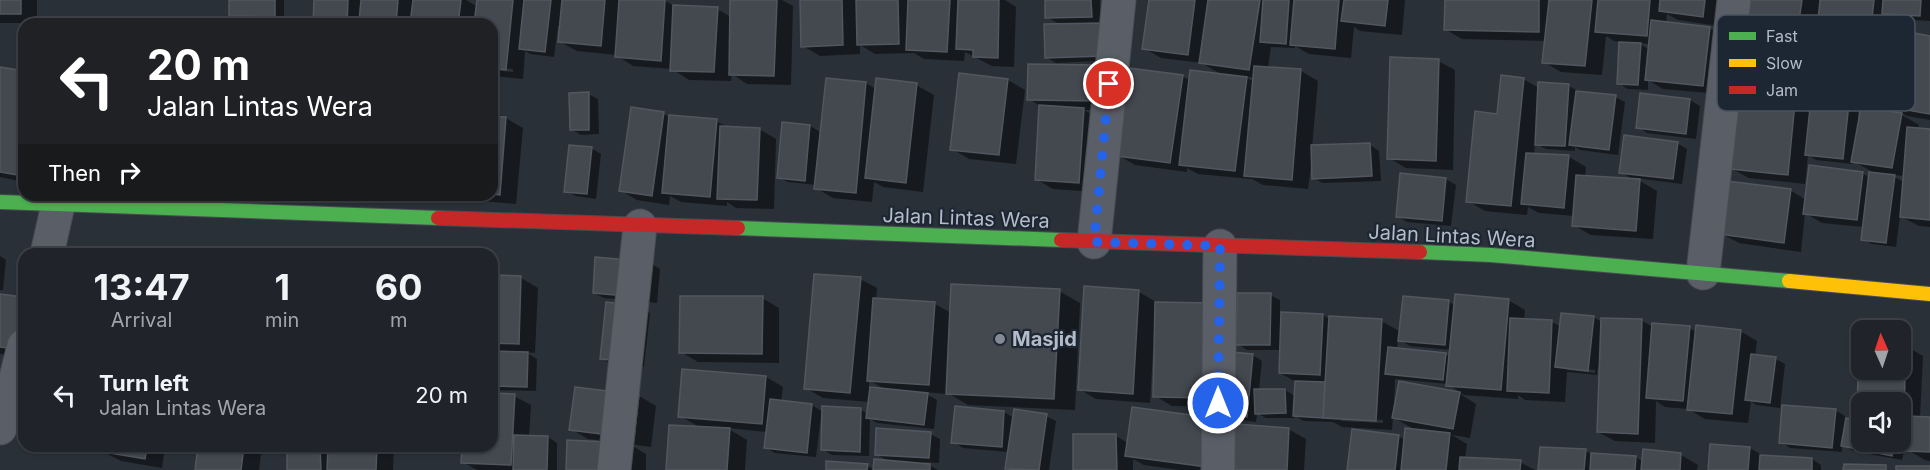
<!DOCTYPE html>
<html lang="en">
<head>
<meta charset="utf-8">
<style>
  :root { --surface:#20242a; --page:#282c32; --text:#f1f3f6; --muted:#a2a4a8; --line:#3d4147 }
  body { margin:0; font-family:Inter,sans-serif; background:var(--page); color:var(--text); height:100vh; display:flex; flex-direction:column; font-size:22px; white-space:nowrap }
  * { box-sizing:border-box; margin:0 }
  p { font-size:20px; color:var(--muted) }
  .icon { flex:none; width:33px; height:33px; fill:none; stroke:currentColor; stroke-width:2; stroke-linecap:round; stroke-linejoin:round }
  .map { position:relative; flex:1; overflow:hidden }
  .side { position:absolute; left:18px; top:248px; width:480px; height:204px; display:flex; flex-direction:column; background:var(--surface); border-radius:18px; box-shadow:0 2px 4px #0004,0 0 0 2px var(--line) }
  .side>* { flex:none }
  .top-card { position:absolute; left:18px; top:18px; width:480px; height:183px; border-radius:18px; box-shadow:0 2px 4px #0004,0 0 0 2px var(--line); background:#202124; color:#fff; overflow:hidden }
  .needle { width:39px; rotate:357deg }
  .controls { position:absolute; left:1851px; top:320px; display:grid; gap:12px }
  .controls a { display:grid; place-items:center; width:60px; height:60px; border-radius:12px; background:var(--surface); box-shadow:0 2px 4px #0004,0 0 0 2px var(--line); font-size:30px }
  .pin { position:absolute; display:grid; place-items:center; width:51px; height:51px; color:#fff; margin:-26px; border:3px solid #fff; border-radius:50%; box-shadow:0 2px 6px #0007 }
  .me { position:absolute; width:66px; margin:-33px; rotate:0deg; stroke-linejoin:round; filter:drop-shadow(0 0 4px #0008) }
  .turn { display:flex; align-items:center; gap:21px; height:126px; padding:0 30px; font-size:27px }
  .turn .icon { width:78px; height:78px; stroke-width:2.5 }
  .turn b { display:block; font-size:42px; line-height:51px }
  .then { display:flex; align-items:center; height:57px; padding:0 30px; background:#0003; gap:12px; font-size:22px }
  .eta { display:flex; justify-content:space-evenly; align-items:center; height:102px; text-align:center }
  .eta b { font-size:36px; font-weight:700; line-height:42px }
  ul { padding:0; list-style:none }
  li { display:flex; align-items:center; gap:18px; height:90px; padding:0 30px }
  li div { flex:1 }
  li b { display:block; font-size:22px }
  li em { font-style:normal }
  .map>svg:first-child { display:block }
</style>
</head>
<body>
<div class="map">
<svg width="1930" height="470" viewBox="0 0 1930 470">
  <rect width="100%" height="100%" fill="#2a3038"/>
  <!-- shadow -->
  <path fill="#0007" fill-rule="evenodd" d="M0,0H37V23H0Z
    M230,0H284V21H240L230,15Z
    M316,0H466L478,7V0H655L665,1L675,6L717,9L731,17L732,0H782L793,6L791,85L747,84L732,74L731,81L689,80L672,69L633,66L616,55L577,51L560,42L561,26H558L554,57L530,54L525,51L523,79L492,76V70L513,72V69L492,67V24H314Z
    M801,0H1005L1016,7L1014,67L992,66L965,52L964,61L924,59L914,53L875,54L860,45V54L820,56L803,46Z
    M1046,0H1100L1101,24L1114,60L1056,63L1046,57L1061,25L1047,17Z
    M1150,0H1405L1402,35L1360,31L1354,27L1351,58L1309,54L1295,46V48L1271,47L1268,68L1301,71L1318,81L1312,147L1370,145L1379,151L1381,181L1323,183L1313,178V165H1311L1308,189L1263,185L1252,179L1198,174L1187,168V172L1135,165L1118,155L1182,76L1191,81L1222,75L1202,63L1161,58L1144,48ZM1244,76L1255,78L1254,82Z
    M1446,0H1723L1719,26L1678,20L1667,14L1666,23L1709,28L1726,38L1720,94L1663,89L1648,80V90L1628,89L1618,83L1620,42L1614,41L1606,36L1602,75L1561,72L1544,62L1546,41L1462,39L1445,29ZM1638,43L1650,44V50Z
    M1749,0H1930V21L1893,19L1890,17L1887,45L1835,40L1816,29L1814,43L1763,37L1746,27Z
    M1930,37V120L1907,116L1891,106Z
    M1800,48L1817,57L1812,100L1849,104L1858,110V119H1860L1862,108L1902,115L1919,125L1918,129L1930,130V227L1919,226L1900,216L1896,247L1872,244L1863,239L1864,227L1822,223L1805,213L1801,252L1739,243L1722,234L1790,190L1806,200L1862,173L1870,178L1871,171L1853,161V164L1816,160L1808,155L1805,184L1749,178L1732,169L1794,103L1811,113L1812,102L1761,96L1744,86ZM1891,175L1905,176L1904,182Z
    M1438,61L1455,70L1453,170L1406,168L1389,158Z
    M1029,66L1113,110H1084L1100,119L1096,192L1053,189L1036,179L1040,106L1029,99Z
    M0,68L24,73V182L0,177Z
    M960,75L1008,80L1025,90L1016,164L969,159L952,149Z
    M1523,79L1539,88L1569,86L1578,91L1615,97L1625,102L1618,155L1580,150L1575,147V151L1546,149L1535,143L1534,155L1569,157L1586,167L1585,177L1635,181L1621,172L1677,143L1687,149L1682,184L1635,178L1657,191L1653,239L1591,235L1573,225L1574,216L1539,213L1528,207L1527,215L1485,211L1468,201L1498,115Z
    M866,83L876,89L916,85L934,95L923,192L883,187L874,182L872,202L833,198L816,188V185L788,182L778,177L783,124L810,126L822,133Z
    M588,94L598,99L599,134L581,135L571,129Z
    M1642,95L1690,100L1700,106L1696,139L1647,133L1638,127Z
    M632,109L664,114L669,117L716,121L729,128L759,129L776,139L774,209L736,208L727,202V206L681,202L670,196L669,205L637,200L620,190Z
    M492,110L523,128L516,204L471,200L463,195H492Z
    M591,148L601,154L596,199L576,196L566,191Z
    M1401,175L1446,179L1456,185L1451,226L1407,222L1397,216Z
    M0,256L6,260L3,290H0Z
    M650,263L660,269L657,303L604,298L594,293Z
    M492,277L521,278L538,288L535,353L525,352L537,359L536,391L492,390V353H500L492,348Z
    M860,279L877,288L876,300L935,304L951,313L1059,291L1080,303L1075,410L968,405L946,392V394L923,392L937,400L934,429L877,423L870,419L869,456L832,455L822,449L823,416H821L816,457L775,453L766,448L767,432L727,428L747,440L745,470H668L701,428L680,416L766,377L783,387L781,402L812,405L823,412L861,410L868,414L869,402L823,398L806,388ZM869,380L886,390L869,388Z
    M1085,288L1139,292L1156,302L1225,395L1253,355L1262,361L1259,390H1285L1295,396L1296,382L1280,373L1281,350H1247L1238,344L1270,295L1280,300V313L1323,315L1331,320L1381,321L1401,332L1449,302L1455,305L1508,300L1525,310L1524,320L1552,322L1561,327L1593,317L1602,322L1641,320L1653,327L1689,328L1697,332L1740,331L1757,341L1755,356L1776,359L1785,364L1780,408L1756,405L1751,401L1748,423L1705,419L1688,409L1665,407L1656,401L1655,443L1615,441L1598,432L1600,367H1598L1597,375L1567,372L1565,402L1525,400L1518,395V399L1464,395L1448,384L1395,379L1394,406H1396L1400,383L1463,395L1460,394L1476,404L1470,438L1452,435L1467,444L1465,459L1520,462L1535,470H1349L1398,436L1406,440L1417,431L1393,417L1392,430L1342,427L1333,422L1304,421L1295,416V418H1266L1257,413L1256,422L1235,419L1226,414V407L1172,406L1155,396L1156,352H1153L1150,403L1096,399L1079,389ZM1398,339L1410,346L1451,350L1450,357L1445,354L1397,349ZM1567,367L1595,370V373L1567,370ZM1341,418L1383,420V423L1341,421Z
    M0,296L24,300V357L0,354Z
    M762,298L779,308V363L698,362L681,352Z
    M641,307L650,313L644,367L611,364L601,358Z
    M1906,346L1923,356L1920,418L1930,419V461L1925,460L1908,450L1909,439L1907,438L1902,460L1853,451L1842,445V452L1790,448L1781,442L1835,410L1845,416L1844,429L1862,441H1900V431L1909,435V422H1900V402H1862V413L1859,411L1862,369H1900Z
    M492,394L514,396L531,405L529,437H548L557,443V470H477L463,462L464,446H492Z
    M639,396L656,406L651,447L629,444L646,454V470H567L598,443V440L588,439L571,429Z
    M1004,412L1014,418L1046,416L1056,421L1049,470H1009L1007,469L1009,452L963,448L953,442Z
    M1288,429L1306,439L1304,470H1234Z
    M930,434L940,439L939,463L924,462L938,470H827L867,465L875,470L890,462L876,454Z
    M1116,436L1128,443L1224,470H1179L1144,465L1133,459V470H1075Z
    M1711,445L1750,448L1765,457L1812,459L1821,465V470H1709Z
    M62,446H101L99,453Z
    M105,446H165L162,468L121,461L104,452Z
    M200,446H262L259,470H197Z
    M288,446H325L329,448V446H394L393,470H289Z
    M1585,451L1592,454L1636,457L1643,462L1645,451L1681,455L1698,465L1697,470H1540Z"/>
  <!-- building -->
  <path fill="#444950" stroke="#52575f" stroke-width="1.5" d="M0,0H21V14H0Z
    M229,0H275V17L229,16Z
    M314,0H348L347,24H313Z
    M361,0H398L396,24H368V22L359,21Z
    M413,0H461L458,24H410Z
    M477,0H513L506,70L492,68V24H474Z
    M524,0H551L545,52L519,49Z
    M562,0H605L601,46L558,42Z
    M619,0H665L661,61L615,57Z
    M730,0H777L774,76L729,75Z
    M800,0H842L843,45L801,47Z
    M856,0H898L899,44L857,45Z
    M908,0H950L947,52L906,50Z
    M958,0H999L998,58L973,57V50L956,49Z
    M1045,0H1091L1092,17L1045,18Z
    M1149,0H1195L1188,55L1142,49Z
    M1208,0H1260L1249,70L1199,63Z
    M1263,0H1289L1286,44L1260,42Z
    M1294,0H1339L1335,49L1290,45Z
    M1344,0H1388L1385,26L1341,21Z
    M1445,0H1539V32L1444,30Z
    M1549,0H1592L1585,66L1542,63Z
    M1598,0H1650L1647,36L1595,32Z
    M1660,0H1705L1703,17L1659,11Z
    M1747,0H1802L1797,34L1744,28Z
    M1820,0H1874L1870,36L1817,31Z
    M1883,0H1921L1920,16L1882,14Z
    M673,5L718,7L714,72L670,71Z
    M1651,20L1710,27L1703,86L1645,80Z
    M1103,23L1105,56L1045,58L1044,24Z
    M1904,31L1930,36V114L1889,107Z
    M1619,42L1641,43L1638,85L1617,84Z
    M1390,57L1439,59L1436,161L1387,159Z
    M1028,64L1096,65V101L1027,100Z
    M1254,66L1301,69L1292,180L1244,176Z
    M0,67L24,71V140L17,175L0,172Z
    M1129,68L1183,75L1170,163L1117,156Z
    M1190,70L1247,77L1235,171L1179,165Z
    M959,73L1008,79L999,155L950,150Z
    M1501,75L1524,78L1511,206L1466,202L1475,111L1497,114Z
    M826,78L866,82L856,193L814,189Z
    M876,78L917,83L906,183L865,178Z
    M1538,82L1569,84L1565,146L1535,145Z
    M1576,91L1616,95L1609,150L1569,145Z
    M589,92V130H570L569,93Z
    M1640,93L1690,99L1686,134L1636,128Z
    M1737,97L1795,102L1788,175L1731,169Z
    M1811,99L1849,103L1843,159L1805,155Z
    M1039,105L1084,108L1079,183L1035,180Z
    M631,107L664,112L652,196L619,191Z
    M1861,107L1902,113L1892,168L1851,162Z
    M669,115L717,119L710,197L662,193Z
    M492,116L506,117L500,195L492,194Z
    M782,122L810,125L805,181L777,178Z
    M720,126L760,128L757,200L717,199Z
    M1907,127L1930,129V220L1900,217Z
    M1624,135L1678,142L1673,179L1619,173Z
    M1370,143L1372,176L1312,179L1311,145Z
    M569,145L592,147L587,194L564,192Z
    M1526,153L1569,155L1564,208L1521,204Z
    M1809,165L1863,172L1857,220L1803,214Z
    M1869,172L1895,175L1886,243L1861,240Z
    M1400,173L1446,178L1442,221L1396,217Z
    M1576,175L1640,179L1636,231L1572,226Z
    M1727,181L1791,189L1784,243L1720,234Z
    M72,248L105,254H71Z
    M595,257L651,262L648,298L593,293Z
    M814,274L861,277L850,393L804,389Z
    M492,275L521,276L519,344L492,343Z
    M951,284L1060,289L1054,399L946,394Z
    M1084,286L1139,290L1133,394L1078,390Z
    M1237,293H1271L1270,345H1236Z
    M0,294L22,297L16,349L0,347Z
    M1455,294L1509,299L1501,390L1446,386Z
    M680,296H763L762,354L679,353Z
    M1403,296L1449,300L1445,345L1398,341Z
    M873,298L935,302L929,385L867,381Z
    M606,302L641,306L635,362L600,359Z
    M1155,302L1210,303L1208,398L1153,397Z
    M1281,312L1323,314L1320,375L1279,373Z
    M1561,313L1594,316L1588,371L1555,367Z
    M1329,316L1382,319L1376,421L1323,418Z
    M1510,318L1552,320L1549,393L1507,391Z
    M1601,318L1642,319L1638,434L1597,432Z
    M1652,323L1690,326L1683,401L1646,398Z
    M1696,325L1741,330L1732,414L1687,410Z
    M1859,343H1862V369H1900V344H1906L1904,413H1900V402H1862V412H1857Z
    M1388,347L1446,353L1443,380L1385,374Z
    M492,351L528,352L527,387L492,386Z
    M1231,352L1253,354L1247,417L1224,414Z
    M1751,354L1776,357L1770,403L1745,400Z
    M682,369L766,376L762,424L678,417Z
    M1295,381L1325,382L1323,418L1293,416Z
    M1399,381L1460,392L1453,429L1392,418Z
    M575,387L639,395L634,438L569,430Z
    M870,387L928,393L924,425L866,418Z
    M1254,389H1285L1286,413L1255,414Z
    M492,393L515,394L511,465L461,463L462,446H492Z
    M770,399L812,404L807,453L764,448Z
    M1782,405L1836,409L1832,448L1779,443Z
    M822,406L861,408L860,452L821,450Z
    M955,406L1004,411L1002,447L951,443Z
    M1132,407L1213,418L1206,467L1125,456Z
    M1014,409L1047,414L1039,470L1005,469Z
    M1908,416L1930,417V452L1906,451Z
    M1846,418L1862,421V441H1896L1892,456L1841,446Z
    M1236,424L1289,428L1287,470H1233Z
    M669,425L730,428L727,470H666Z
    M876,428L931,432L929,458L875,455Z
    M1405,428L1450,433L1446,470H1401Z
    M1352,429L1399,435L1395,470H1347Z
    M1073,434H1116L1117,470H1073Z
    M514,435L548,436L547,470H513Z
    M567,440L630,443L628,470H566Z
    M1710,444L1750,447L1748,470H1708Z
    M104,446H147L145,459L103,452Z
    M198,446H244L241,470H195Z
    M287,446H320L321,470H287Z
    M328,446H377L376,470H327Z
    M1540,447L1586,449L1584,470H1538Z
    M1643,449L1681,453L1680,470H1641Z
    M1591,453L1636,456L1635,470H1590Z
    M1760,455L1812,458V470H1759Z
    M1460,457L1521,460L1520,470H1459Z
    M874,459L930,464V470H873Z
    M826,461L868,464L867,470H826Z
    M1844,464L1886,465V470H1843Z
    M1896,466H1930V470H1896Z"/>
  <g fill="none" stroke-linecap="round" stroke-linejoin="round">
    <defs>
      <path id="street" d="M1094,242L1119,0
        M47,254L58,205
        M1703,273L1734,0
        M0,428L14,386L24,346
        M614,470L640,226
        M1218,470L1220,246"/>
      <path id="fast" d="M0,202L438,218
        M738,228L1061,240
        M1420,252L1491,255L1789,281"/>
      <path id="slow" d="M1789,281L1930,294"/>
      <path id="jam" d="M438,218L738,228
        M1061,240L1420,252"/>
    </defs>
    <!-- street casing -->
    <use href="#street" stroke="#484c53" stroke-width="35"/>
    <!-- fast casing -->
    <use href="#fast" stroke="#484c53" stroke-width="16"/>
    <!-- slow casing -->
    <use href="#slow" stroke="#484c53" stroke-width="16"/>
    <!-- jam casing -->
    <use href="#jam" stroke="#484c53" stroke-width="16"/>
    <!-- street -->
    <use href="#street" stroke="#5a5e66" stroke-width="33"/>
    <!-- fast -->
    <use href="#fast" stroke="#4caf50" stroke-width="14"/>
    <!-- slow -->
    <use href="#slow" stroke="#ffc107" stroke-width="14"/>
    <!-- jam -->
    <use href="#jam" stroke="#c62828" stroke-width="14"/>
  </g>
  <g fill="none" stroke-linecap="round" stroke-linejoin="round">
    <!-- route -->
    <path stroke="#2563eb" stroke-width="10" stroke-dasharray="0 18" d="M1109,84L1094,242L1220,246L1218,403"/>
  </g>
  <!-- markers -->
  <circle fill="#848b96" stroke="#1d2633" stroke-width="2" cx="1000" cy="339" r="6"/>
  <g text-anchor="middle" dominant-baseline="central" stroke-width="4.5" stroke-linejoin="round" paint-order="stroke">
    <!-- street labels -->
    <g font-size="20" fill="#b4bcc9" stroke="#1d2633">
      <text transform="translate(966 218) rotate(2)">Jalan Lintas Wera</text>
      <text transform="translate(1452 236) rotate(3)">Jalan Lintas Wera</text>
    </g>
    <!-- poi labels -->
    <g font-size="20" font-weight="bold" fill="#b4bcc9" stroke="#1d2633" text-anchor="start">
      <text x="1012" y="339">Masjid</text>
    </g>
  </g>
  <!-- legend -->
  <rect x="1717" y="15" width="198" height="96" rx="9" fill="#1d2633" stroke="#4a5360" stroke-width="1.5"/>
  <rect x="1729" y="32" width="27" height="8" fill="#4caf50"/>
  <rect x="1729" y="59" width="27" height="8" fill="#ffc107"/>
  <rect x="1729" y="86" width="27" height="8" fill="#c62828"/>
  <g font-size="16" fill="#b4bcc9">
    <text x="1766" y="42">Fast</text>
    <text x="1766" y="69">Slow</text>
    <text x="1766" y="96">Jam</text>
  </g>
</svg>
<div class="controls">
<a><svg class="needle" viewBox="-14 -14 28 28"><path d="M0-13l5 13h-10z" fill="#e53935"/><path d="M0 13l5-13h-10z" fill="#a2a4a8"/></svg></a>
<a><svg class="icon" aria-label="sound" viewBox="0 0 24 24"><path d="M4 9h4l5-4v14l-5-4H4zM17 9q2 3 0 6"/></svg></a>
</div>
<div class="pin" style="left:1109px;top:84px;background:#d93025"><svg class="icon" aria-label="arrive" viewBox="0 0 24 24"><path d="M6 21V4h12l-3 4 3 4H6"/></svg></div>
<svg class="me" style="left:1218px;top:403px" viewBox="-20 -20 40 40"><circle r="17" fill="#2563eb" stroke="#fff" stroke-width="3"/><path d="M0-11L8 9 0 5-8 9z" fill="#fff"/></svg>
<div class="top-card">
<div class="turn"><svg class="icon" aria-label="left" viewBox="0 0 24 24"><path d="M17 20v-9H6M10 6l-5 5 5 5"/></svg><div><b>20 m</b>Jalan Lintas Wera</div></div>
<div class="then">Then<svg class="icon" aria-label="right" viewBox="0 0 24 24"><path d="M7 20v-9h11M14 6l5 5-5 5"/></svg></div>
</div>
<section class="side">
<div class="eta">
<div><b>13:47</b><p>Arrival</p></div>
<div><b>1</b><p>min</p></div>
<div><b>60</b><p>m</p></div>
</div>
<ul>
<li><svg class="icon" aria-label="left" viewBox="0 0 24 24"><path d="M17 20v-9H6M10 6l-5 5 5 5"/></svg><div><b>Turn left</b><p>Jalan Lintas Wera</p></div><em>20 m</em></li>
</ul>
</section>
</div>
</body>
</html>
